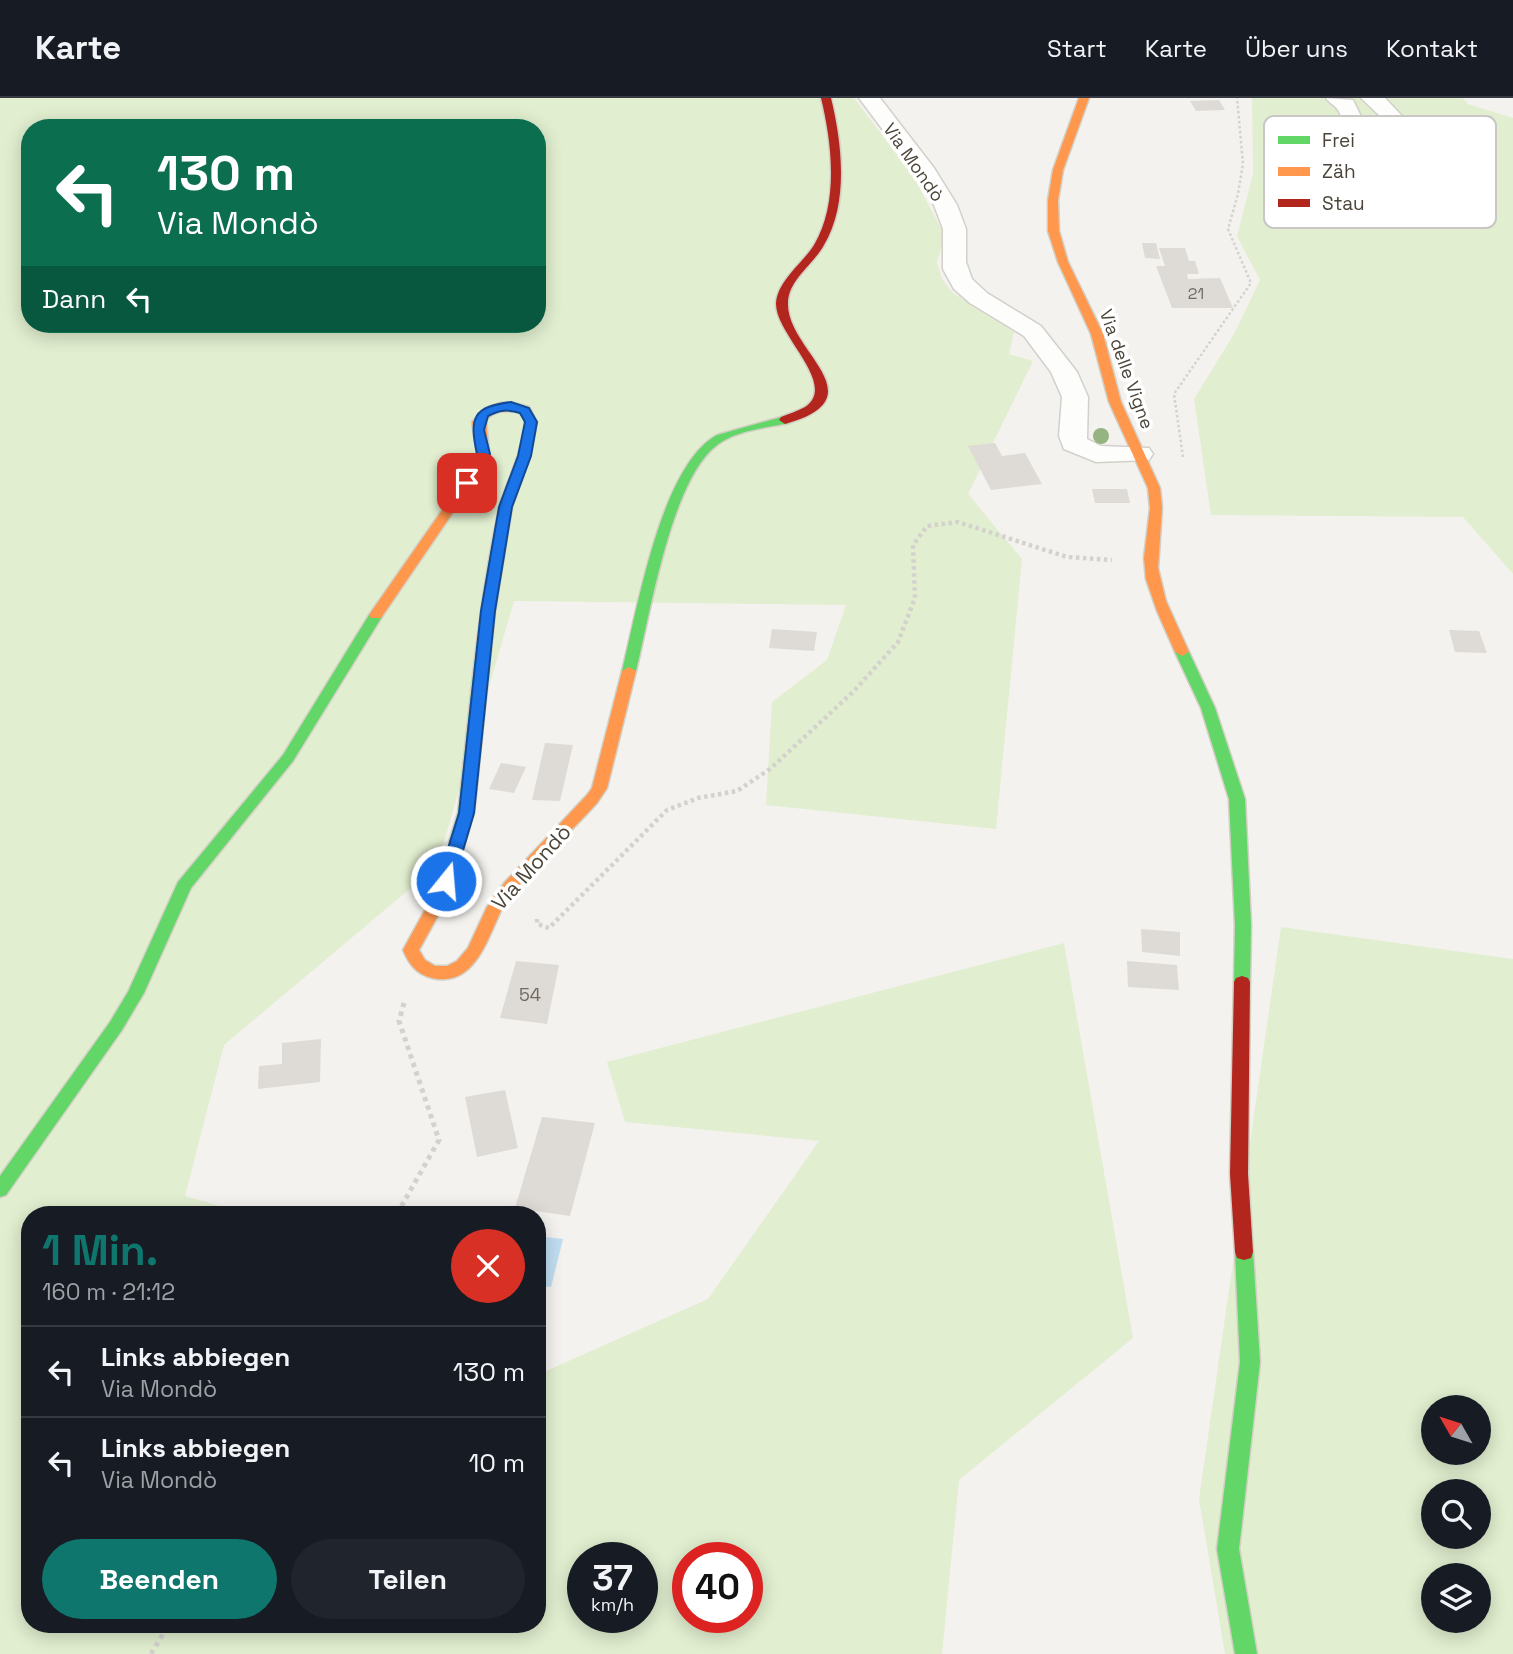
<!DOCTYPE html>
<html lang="de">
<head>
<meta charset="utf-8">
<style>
  :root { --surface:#171b24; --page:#20242c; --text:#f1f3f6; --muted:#9ea1a6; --line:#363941; --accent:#0f766e }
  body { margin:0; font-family:"Space Grotesk",sans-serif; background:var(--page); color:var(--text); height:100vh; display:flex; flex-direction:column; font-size:26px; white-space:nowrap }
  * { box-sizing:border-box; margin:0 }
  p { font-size:23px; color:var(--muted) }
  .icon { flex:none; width:38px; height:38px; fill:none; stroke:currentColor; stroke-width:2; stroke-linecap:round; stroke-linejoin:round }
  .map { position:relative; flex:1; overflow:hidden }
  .drawer { position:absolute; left:21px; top:1108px; width:525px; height:427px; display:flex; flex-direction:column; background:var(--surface); border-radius:28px; box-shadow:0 4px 18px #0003 }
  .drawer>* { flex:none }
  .hud { position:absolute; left:21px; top:21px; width:525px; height:214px; border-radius:28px; box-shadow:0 4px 18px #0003; background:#0b6e4f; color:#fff; overflow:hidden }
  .needle { width:46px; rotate:309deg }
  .tools { position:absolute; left:1421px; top:1297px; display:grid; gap:14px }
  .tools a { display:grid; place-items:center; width:70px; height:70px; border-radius:50%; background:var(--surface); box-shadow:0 4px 18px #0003; font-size:35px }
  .speed { position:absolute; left:567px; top:1444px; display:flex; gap:14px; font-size:35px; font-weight:700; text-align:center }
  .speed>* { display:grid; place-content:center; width:91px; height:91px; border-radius:50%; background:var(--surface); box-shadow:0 4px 18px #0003; line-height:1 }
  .speed small { font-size:18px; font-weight:400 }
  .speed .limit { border:10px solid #d22; background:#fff; color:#111 }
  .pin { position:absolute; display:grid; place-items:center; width:60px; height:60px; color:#fff; margin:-30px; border-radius:14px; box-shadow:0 4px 10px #0006 }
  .me { position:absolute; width:77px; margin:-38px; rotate:17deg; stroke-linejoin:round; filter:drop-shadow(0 0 5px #0008) }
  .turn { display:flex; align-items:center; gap:24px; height:147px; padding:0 21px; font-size:32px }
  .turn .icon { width:91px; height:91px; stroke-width:2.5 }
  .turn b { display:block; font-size:49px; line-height:60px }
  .then { display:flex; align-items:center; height:66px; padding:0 21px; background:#0003; gap:14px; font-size:26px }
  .round { display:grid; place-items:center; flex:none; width:74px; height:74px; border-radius:37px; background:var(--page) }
  .head { display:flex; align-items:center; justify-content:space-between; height:119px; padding:0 21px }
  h1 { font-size:42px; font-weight:600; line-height:52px; color:var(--accent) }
  .action { display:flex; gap:14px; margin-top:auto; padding:14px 21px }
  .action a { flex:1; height:80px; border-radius:42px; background:var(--accent); color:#fff; font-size:28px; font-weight:600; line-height:80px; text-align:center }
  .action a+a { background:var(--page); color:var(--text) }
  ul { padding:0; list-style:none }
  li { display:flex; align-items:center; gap:21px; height:91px; padding:0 21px; border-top:2px solid var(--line) }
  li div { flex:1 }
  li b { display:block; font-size:26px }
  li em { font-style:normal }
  header { display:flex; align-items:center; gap:42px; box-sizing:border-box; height:98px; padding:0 35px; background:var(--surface); border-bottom:2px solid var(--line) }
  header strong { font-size:33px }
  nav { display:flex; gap:38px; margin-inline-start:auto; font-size:24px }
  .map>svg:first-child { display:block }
</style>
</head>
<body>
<header>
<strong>Karte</strong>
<nav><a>Start</a><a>Karte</a><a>Über uns</a><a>Kontakt</a></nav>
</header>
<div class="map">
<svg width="1513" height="1556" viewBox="0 0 1513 1556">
  <rect width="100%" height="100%" fill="#f4f2ee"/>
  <!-- green -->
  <path fill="#e1eecf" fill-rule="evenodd" d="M0,0H854L913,78L942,132L943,145L937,164L942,181L953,195L1014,234L1009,256L1033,263L968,396L1022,461L996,731L766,707L772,604L827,562L846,507L514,503L437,768L224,947L185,1098L247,1116H30V1526H537V1277L708,1201L819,1043L625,1024L607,964L1064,845L1133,1240L959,1382L942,1556H0ZM30,30H537V226H30ZM583,1460H642V1519H583ZM688,1460H747V1519H688Z
    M1252,0H1463L1468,6L1513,20V476L1463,419L1211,417L1194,301L1234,236L1260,182L1237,138L1253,76Z
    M1281,829L1513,861V1556H1225L1199,1401ZM1433,1309H1479V1354H1433ZM1433,1393H1479V1438H1433ZM1433,1477H1479V1522H1433Z"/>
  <!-- water -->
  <path fill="#c0ddf1" d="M537,1138L563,1141L551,1189L537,1188Z"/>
  <!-- building -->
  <path fill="#dedbd6" d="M1219,2L1225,12L1196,13L1190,3Z
    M1142,145H1156L1160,161L1145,160Z
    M1159,150H1185L1189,163H1195L1199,176H1187L1188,181L1220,180L1233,210H1172L1156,168H1165Z
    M995,345L1002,358L1025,355L1042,386L991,392L968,348Z
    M1092,391H1127L1130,405H1095Z
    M772,531L817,534L814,553L769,550Z
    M1449,532L1479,533L1487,555L1455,554Z
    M545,645L573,647L560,703L532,702Z
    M501,665L526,669L514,695L489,691Z
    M1141,831L1180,834V858L1142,854Z
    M516,863L559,867L547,926L500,920Z
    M1127,863L1177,867L1179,892L1128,889Z
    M321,941L320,984L258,991L259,968L282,966V945Z
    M505,992L518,1050L477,1059L465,999Z
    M542,1019L595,1025L570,1118L515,1110Z"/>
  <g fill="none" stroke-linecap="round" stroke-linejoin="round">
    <defs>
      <path id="street" d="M859,0H880L934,70L957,107L966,131V164L972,181L987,195L1041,228L1077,274L1088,299L1087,341L1101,348L1149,350L1153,356L1149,362L1096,364L1064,351L1059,338L1062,299L1051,274L1024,238L970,205L954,191L943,171V131L934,107L916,76Z
        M1326,0L1353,2L1366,29L1378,33L1386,31L1380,18L1361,0H1385L1402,18L1408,33C1397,48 1364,50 1350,38C1342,32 1343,19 1338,12C1335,7 1329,5 1326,0Z"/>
      <path id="fast" d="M517,306L529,309L537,324L530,358L512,409L495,513L474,715L465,744L457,749L449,744L458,715C470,614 477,511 499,411C504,390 527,344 525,324C524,315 516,314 511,310Z
        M785,318L791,322L789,325C766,330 736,332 717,347C671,382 650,516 636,573L634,576H624L622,573C637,513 661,367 717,337Z
        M376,513L383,517L293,663L191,790L144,895L122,932L6,1097L0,1099V1078L110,924L128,894L178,784L283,657L369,517Z
        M1182,550L1189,554L1215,610L1245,701L1251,827L1250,884L1248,888H1236L1234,884L1235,827L1229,701L1201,610L1175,554Z
        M1244,1146L1251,1148L1253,1154L1260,1264L1239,1451L1257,1556H1235L1217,1451L1240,1264L1235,1154L1237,1148Z"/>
      <path id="slow" d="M1079,0H1089L1063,72L1058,102L1059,133L1068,164L1103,236L1121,304L1160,390L1162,410L1158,470L1166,503L1189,554L1182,558L1175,554L1157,513L1146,481L1144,460L1150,410L1148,390L1109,304L1091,236L1058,164L1048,133V102L1053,72Z
        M500,305H511L523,310C512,318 500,307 486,322L489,356L473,385L381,520H371L369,517L461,385L477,356L472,324L486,310Z
        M629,569L636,573L607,690L597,705C571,734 541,760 517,790C510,798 503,807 499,817C486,845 473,889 432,880C416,876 409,866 403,852L430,803L452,740L457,739L465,744L446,803L419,852L425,862L435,868H447L457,863L468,850L487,809L505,784L587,697L592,690L622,573Z"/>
      <path id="jam" d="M821,0H831C842,45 849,105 824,147C814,166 788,182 788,205C786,253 881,299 785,326L779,322L781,319C788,316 798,313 805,309C839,286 775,237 776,205C778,182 803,165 814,147C839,105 832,45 821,0Z
        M1242,878L1248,880L1250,884L1248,1076L1253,1154L1251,1160L1244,1162L1237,1160L1235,1154L1230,1076L1234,884L1236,880Z"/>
    </defs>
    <!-- street casing -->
    <use href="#street" stroke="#d2d0cb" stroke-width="3"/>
    <!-- fast casing -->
    <use href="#fast" stroke="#d3cfc5" stroke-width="3"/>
    <!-- slow casing -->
    <use href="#slow" stroke="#d3cfc5" stroke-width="3"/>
    <!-- jam casing -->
    <use href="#jam" stroke="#d3cfc5" stroke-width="3"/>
    <!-- path-far2 -->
    <path stroke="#d3d2cc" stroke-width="2.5" stroke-dasharray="2.5 2.5" stroke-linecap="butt" d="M1183,359L1174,296L1251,185L1228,131L1238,96L1243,66L1237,0"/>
    <!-- path-far1 -->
    <path stroke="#d3d2cc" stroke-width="4.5" stroke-dasharray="3.5 3.5" stroke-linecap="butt" d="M537,821V826L549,830L667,712L698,700L737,693L770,671L854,593L898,544L915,500L913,447L927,428L958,424L1067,459L1112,462"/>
    <!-- path -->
    <path stroke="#d3d2cc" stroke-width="5" stroke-dasharray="4.5 4.5" stroke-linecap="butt" d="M397,1116L439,1042L399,923L404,905
      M151,1556L169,1526"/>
    <!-- street -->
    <use href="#street" fill="#fdfdfc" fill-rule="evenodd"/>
    <!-- fast -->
    <use href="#fast" fill="#63d668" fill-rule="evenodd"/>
    <!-- slow -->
    <use href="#slow" fill="#ff974d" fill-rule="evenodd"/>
    <!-- jam -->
    <use href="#jam" fill="#b3261e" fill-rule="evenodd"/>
  </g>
  <!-- trees -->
  <circle fill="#96b382" cx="1101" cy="338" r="8"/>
  <!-- route -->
  <path fill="#1a73e8" stroke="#114b97" stroke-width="2" d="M511,304L529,310L537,324L531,358L512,409L495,513L474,715L454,783L446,788L438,783L459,715L481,513L499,409L518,358L525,324L520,315C508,311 499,312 488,318L484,332L490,356L472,388H463L461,385L477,356C469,319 473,309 511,304Z"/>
  <g text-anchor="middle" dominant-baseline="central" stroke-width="7" stroke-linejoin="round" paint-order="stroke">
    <!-- far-number labels -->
    <g font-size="16" fill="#706a61">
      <text x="1196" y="195">21</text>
    </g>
    <!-- far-street labels -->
    <g font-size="18" fill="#4b4439" stroke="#fff">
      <text transform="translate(914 64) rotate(55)">Via Mondò</text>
      <text transform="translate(1127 271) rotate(70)">Via delle Vigne</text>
    </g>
    <!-- number labels -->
    <g font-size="18" fill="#706a61">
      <text x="530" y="896">54</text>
    </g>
    <!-- street labels -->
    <g font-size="21" fill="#4b4439" stroke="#fff">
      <text transform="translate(531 769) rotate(-48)">Via Mondò</text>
    </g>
  </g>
  <!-- legend -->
  <rect x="1264" y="18" width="232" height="112" rx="10" fill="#fff" stroke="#c9c7c4" stroke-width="2"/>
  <rect x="1278" y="38" width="32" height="8" fill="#63d668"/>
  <rect x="1278" y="69" width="32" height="9" fill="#ff974d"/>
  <rect x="1278" y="101" width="32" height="8" fill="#b3261e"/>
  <g font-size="19" fill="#4b4439">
    <text x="1322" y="49">Frei</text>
    <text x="1322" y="80">Zäh</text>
    <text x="1322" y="112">Stau</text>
  </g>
</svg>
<div class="tools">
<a><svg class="needle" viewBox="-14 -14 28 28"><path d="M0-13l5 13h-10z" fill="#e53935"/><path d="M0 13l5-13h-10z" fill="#9ea1a6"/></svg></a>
<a><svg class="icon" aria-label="search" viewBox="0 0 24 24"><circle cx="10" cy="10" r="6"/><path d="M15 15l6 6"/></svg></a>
<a><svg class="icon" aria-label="layers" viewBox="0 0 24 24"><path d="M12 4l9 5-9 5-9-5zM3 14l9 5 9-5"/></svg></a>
</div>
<div class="speed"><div>37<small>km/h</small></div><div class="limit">40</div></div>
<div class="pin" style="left:467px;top:385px;background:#d93025"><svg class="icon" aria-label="arrive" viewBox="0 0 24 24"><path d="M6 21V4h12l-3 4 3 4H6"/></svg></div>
<svg class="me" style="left:446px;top:783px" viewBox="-20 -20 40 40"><circle r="17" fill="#1a73e8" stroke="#fff" stroke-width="3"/><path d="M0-11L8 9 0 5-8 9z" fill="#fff"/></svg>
<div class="hud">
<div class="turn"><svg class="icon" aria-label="left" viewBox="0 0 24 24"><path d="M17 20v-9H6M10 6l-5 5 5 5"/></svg><div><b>130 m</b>Via Mondò</div></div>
<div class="then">Dann<svg class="icon" aria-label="left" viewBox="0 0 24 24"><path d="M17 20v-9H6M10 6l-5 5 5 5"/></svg></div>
</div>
<section class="drawer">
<div class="head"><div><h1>1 Min.</h1><p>160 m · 21:12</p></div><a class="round" style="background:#d93025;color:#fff"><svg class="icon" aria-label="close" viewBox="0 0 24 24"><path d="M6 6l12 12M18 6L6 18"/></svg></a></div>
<ul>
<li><svg class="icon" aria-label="left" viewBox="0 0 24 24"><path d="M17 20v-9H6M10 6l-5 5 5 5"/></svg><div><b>Links abbiegen</b><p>Via Mondò</p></div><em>130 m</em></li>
<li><svg class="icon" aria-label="left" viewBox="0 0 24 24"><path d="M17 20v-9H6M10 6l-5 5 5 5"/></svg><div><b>Links abbiegen</b><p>Via Mondò</p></div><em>10 m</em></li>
</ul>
<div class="action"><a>Beenden</a><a>Teilen</a></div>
</section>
</div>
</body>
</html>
